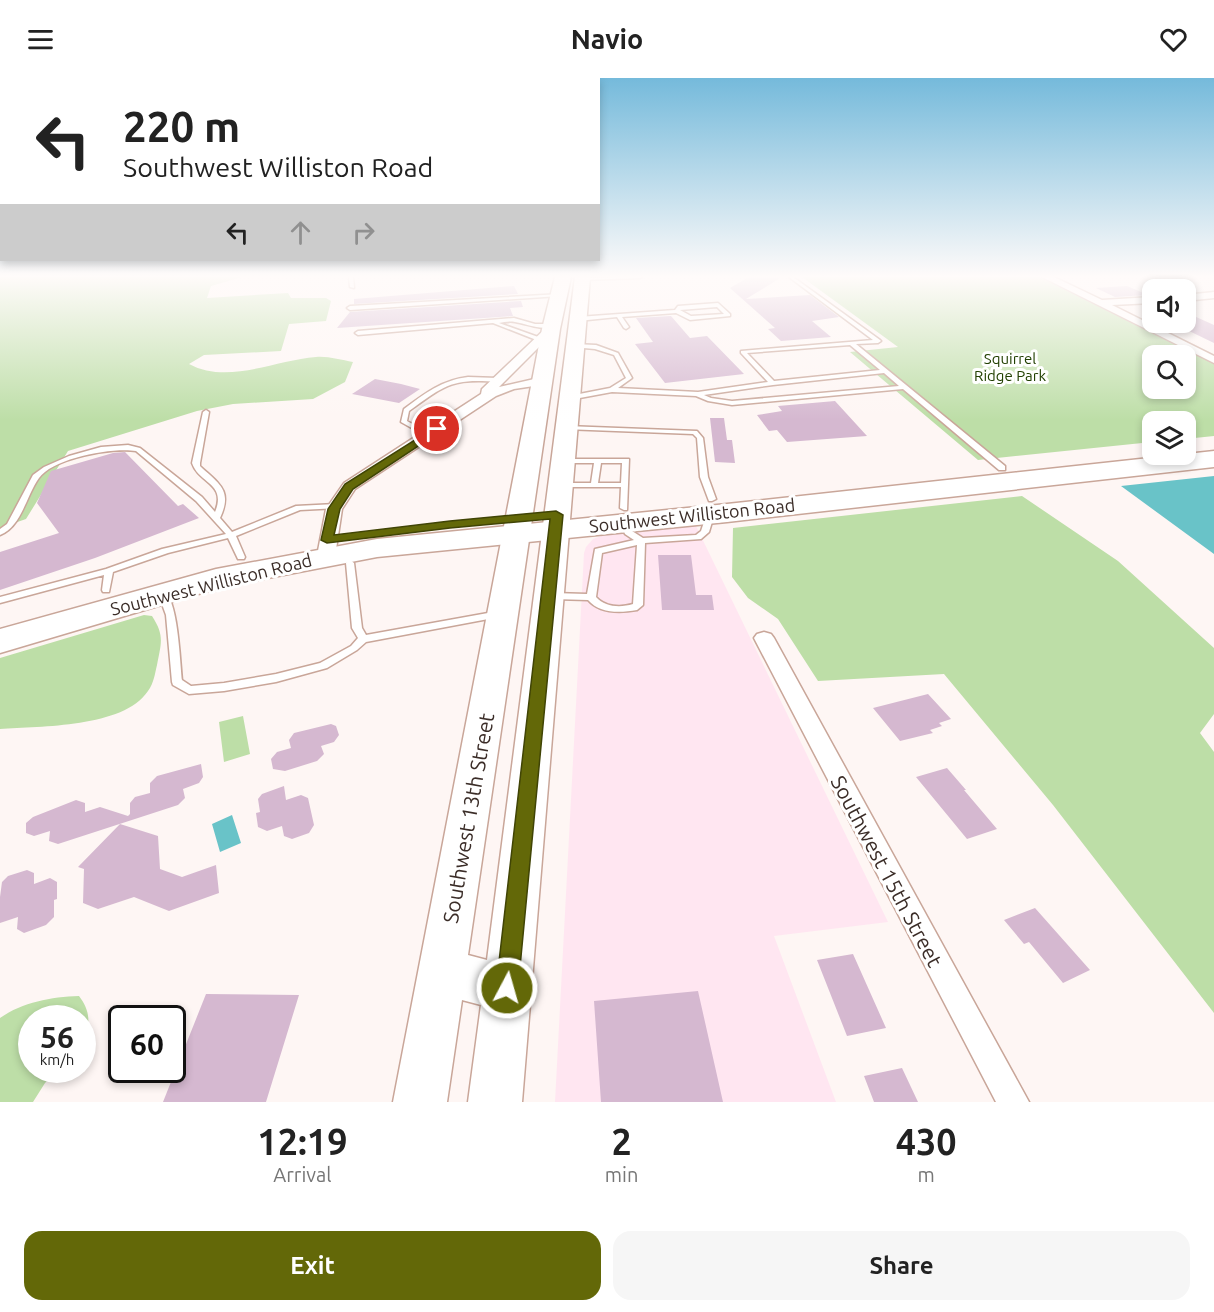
<!DOCTYPE html>
<html lang="en">
<head>
<meta charset="utf-8">
<style>
  :root { --surface:#fff; --page:#f6f6f6; --text:#222; --muted:#767676; --accent:#636808 }
  body { margin:0; font-family:Ubuntu,sans-serif; background:var(--page); color:var(--text); height:100vh; display:flex; flex-direction:column; font-size:22px; white-space:nowrap }
  * { box-sizing:border-box; margin:0 }
  p { font-size:20px; color:var(--muted) }
  .icon { flex:none; width:33px; height:33px; fill:none; stroke:currentColor; stroke-width:2; stroke-linecap:round; stroke-linejoin:round }
  .map { position:relative; height:1024px; overflow:hidden }
  .side { display:flex; flex-direction:column; background:var(--surface); flex:1 }
  .side>* { flex:none }
  .guide { position:absolute; left:0px; top:0px; width:600px; height:183px; box-shadow:0 3px 9px #0003; background:#fff; color:var(--text); overflow:hidden }
  .fabs { position:absolute; left:1142px; top:201px; display:grid; gap:12px }
  .fabs a { display:grid; place-items:center; width:54px; height:54px; border-radius:12px; background:var(--surface); box-shadow:0 3px 9px #0003; font-size:30px }
  .speed { position:absolute; left:18px; top:927px; display:flex; gap:12px; font-size:30px; font-weight:700; text-align:center }
  .speed>* { display:grid; place-content:center; width:78px; height:78px; border-radius:50%; background:var(--surface); box-shadow:0 3px 9px #0003; line-height:1 }
  .speed small { font-size:15px; font-weight:400 }
  .speed .limit { border:3px solid #111; border-radius:9px; background:#fff; color:#111 }
  .pin { position:absolute; display:grid; place-items:center; width:51px; height:51px; color:#fff; margin:-26px; border:3px solid #fff; border-radius:50%; box-shadow:0 2px 6px #0007 }
  .me { position:absolute; width:66px; margin:-33px; rotate:6deg; stroke-linejoin:round; filter:drop-shadow(0 0 4px #0008) }
  .turn { display:flex; align-items:center; gap:21px; height:126px; padding:0 24px; font-size:27px }
  .turn .icon { width:78px; height:78px; stroke-width:2.5 }
  .turn b { display:block; font-size:42px; line-height:51px }
  .lanes { display:flex; align-items:center; height:57px; padding:0 24px; background:#0003; justify-content:center; gap:30px; direction:ltr }
  .lanes .off { opacity:.35 }
  .eta { display:flex; justify-content:space-evenly; align-items:center; height:102px; text-align:center }
  .eta b { font-size:36px; font-weight:700; line-height:42px }
  .cta { display:flex; gap:12px; margin-top:auto; padding:12px 24px }
  .cta a { flex:1; height:69px; border-radius:18px; background:var(--accent); color:#fff; font-size:24px; font-weight:700; line-height:69px; text-align:center }
  .cta a+a { background:var(--page); color:var(--text) }
  header { display:flex; justify-content:space-between; align-items:center; height:78px; padding:0 24px; background:var(--surface); font-size:27px; font-weight:700 }
  .map>svg:first-child { display:block }
</style>
</head>
<body>
<header><svg class="icon" aria-label="menu" viewBox="0 0 24 24"><path d="M4 6h16M4 12h16M4 18h16"/></svg>Navio<svg class="icon" aria-label="heart" viewBox="0 0 24 24"><path d="M12 20l-8-8c-3-5 5-10 8-4 3-6 11-1 8 4z"/></svg></header>
<div class="map">
<svg width="1214" height="1024" viewBox="0 0 1214 1024">
  <rect width="100%" height="100%" fill="#fef6f4"/>
  <!-- commercial -->
  <path fill="#ffe6f1" d="M695,446L888,844L774,858L836,1024H555L584,475L586,469L593,461L604,457Z"/>
  <!-- green -->
  <path fill="#bddea7" fill-rule="evenodd" d="M0,199H242L211,208L207,220L288,215L291,220H326L331,223L326,243L289,246L281,273L204,277L189,286C228,307 275,282 316,279C328,278 341,282 353,284L345,304L313,321L233,326L197,333L68,373L26,441L0,450Z
    M802,199H1039L1214,286V358L1185,361V344H1152V364L978,382L850,274L898,269ZM1152,278H1185V310H1152Z
    M1022,418L1118,483L1214,570V636L1200,655L1214,674V935L1053,727L944,596L818,603L778,541L748,520L732,499L733,450Z
    M144,537L152,538C165,558 161,565 157,587C155,595 154,605 148,613C123,650 41,648 0,651V580Z
    M243,638L250,676L224,684L219,644Z
    M79,918C89,931 92,945 83,960L82,940H32V992H57L45,1005L33,1024H0V940C23,924 51,919 79,918Z"/>
  <!-- water -->
  <path fill="#69c3c8" d="M1214,398V476L1121,408Z
    M232,737L241,765L220,774L212,746Z"/>
  <!-- building -->
  <path fill="#d5b8d0" d="M749,199H782L746,221L810,217L839,239L812,243L831,259L781,263L768,251L775,250L730,210Z
    M514,208L518,216L354,226V221Z
    M1127,208L1148,217L1115,219L1096,210Z
    M521,223L523,229L510,230L513,238L337,250L350,234Z
    M1185,234L1214,247V265L1185,251Z
    M671,238L690,260L707,258L744,296L665,305L635,266L653,264L636,240Z
    M375,301L401,306L420,311L399,325L352,316Z
    M835,323L867,358L787,364L777,352L769,353L757,337L782,333L778,328Z
    M710,340H724L727,362H732L735,385L715,384Z
    M125,374L178,428L183,426L199,440L95,480L0,512V474L59,455L37,425L51,393L113,375Z
    M658,477H691L696,517H712L714,532H662Z
    M928,616L951,641L939,645L942,648L930,652L933,655L900,663L873,630Z
    M331,646L336,648L339,657L334,664L321,668L324,676L317,683L285,693L273,691L271,681L277,674L291,670L289,662L294,655Z
    M201,686L203,699L199,705L183,711L185,720L178,727L58,766L49,763L50,753L34,758L26,755V745L33,739L76,722L85,725V734L100,729L128,738L130,736V725L135,719L150,715V705L157,698Z
    M947,690L966,712H964L997,751L967,761L916,699Z
    M284,708L286,722L301,717L308,720L314,747L309,755L292,761L284,758L282,748L267,753L258,749L256,735L260,734L258,721L262,716Z
    M120,746L158,758L160,791L182,799L216,787L219,815L169,833L134,819L98,831L83,825L84,791L78,789Z
    M27,792L34,795V806L50,800L57,804V821L54,822V839L46,847L24,855L17,851L18,839L0,845V819L2,804L8,798Z
    M1035,830L1090,892L1063,905L1029,864L1024,866L1004,842Z
    M853,876L886,950L847,958L817,882Z
    M698,913L723,1024H601L594,923Z
    M206,916L299,917L266,1024H163Z
    M902,990L918,1024H874L864,998Z"/>
  <g fill="none" stroke-linecap="round" stroke-linejoin="round">
    <defs>
      <path id="lane" d="M349,199H353L354,210L350,209Z
        M642,199L640,200L583,202L581,201L583,200Z
        M789,199H793L880,262L881,263L878,265L856,266L1005,388V392H999L903,311L732,327L708,323L696,318L612,314L569,322L566,320L569,318L610,310L626,300L614,277L595,271L572,269V267L574,266L596,267L618,275L632,300L618,310L698,314L768,304L741,275V273L873,262ZM850,267L880,292L774,303L747,275ZM884,295L899,308L732,323L711,320L704,317L773,307Z
        M561,216V217L559,218L350,232L347,230L350,228Z
        M718,225L730,236V238L690,242L676,235L622,239L629,249L626,251L624,250L617,239L578,243L575,241L578,239L675,232L678,228ZM717,229L724,236L691,238L680,232Z
        M514,240L535,246H551L554,248C540,253 528,246 515,244C510,243 504,244 499,245L541,260V262L539,263L493,245L358,257L355,255L358,253Z
        M468,299L498,300L501,302L498,304C452,300 445,307 409,333L407,343L430,356V358H426L401,344L404,331C424,316 442,302 468,299Z
        M206,332L209,334L200,385V388C219,406 233,412 220,440L232,454L296,428L336,426H339L340,428L339,430L300,432L236,458L245,479L244,481H238L228,460L168,475L113,494L109,514H103L102,512L104,497L0,525V519L106,491L162,471L226,456L196,423L136,373C113,369 53,380 39,400C26,418 22,448 0,457V451L7,446L33,397L44,389L69,378L101,369L128,367L140,370L202,419L215,434C227,405 199,406 192,385L203,334Z
        M566,348L697,353L703,360L708,399L716,421L712,423H709L700,399L697,360L693,356L564,351V349Z
        M562,381H629L627,432H624L620,430L621,409H560L559,407L563,405H591L594,385H565L561,383ZM601,385H622L621,405H598Z
        M707,435H713L714,437L709,454L701,461L645,465L643,527L637,532C620,535 600,536 588,522L553,521L548,518L553,515L587,516L595,471L634,462L625,456L621,445L622,443H628L632,453L643,460L696,457L701,453ZM637,467L633,526C620,530 605,529 596,519L602,475Z
        M350,482L354,485L362,550L366,557L499,533L504,536L499,539L366,564L357,572L327,590L276,604L224,613L189,616L173,607L172,604L166,537L158,515L160,513L163,512C178,520 180,584 182,602L191,608L224,605L276,596L320,585L351,568L358,560L352,550L346,485Z"/>
      <path id="street" d="M1042,199H1054L1102,222L1152,219V225L1112,227L1214,278V285Z
        M1214,214V220L1185,223V217Z
        M551,248L556,251L555,253L499,309L543,299L547,300V306L514,311L496,318L355,411L342,431L335,478L332,482H320L317,478L326,431L344,405L481,316L482,311L547,249Z
        M764,554L771,556L774,560L1029,1024H996L754,560L757,556Z"/>
      <path id="primary" d="M555,199H571L560,251L468,877L487,882L575,199H590L522,1024H468L481,927L462,922L447,1024H393L542,251Z"/>
      <path id="highway" d="M1214,373V389L727,444L377,479L222,509L0,575V551L216,491L377,461L727,426Z"/>
    </defs>
    <!-- lane casing -->
    <use href="#lane" stroke="#c9a699" stroke-width="3"/>
    <!-- street casing -->
    <use href="#street" stroke="#c9a699" stroke-width="3"/>
    <!-- primary casing -->
    <use href="#primary" stroke="#c9a699" stroke-width="3"/>
    <!-- highway casing -->
    <use href="#highway" stroke="#c9a699" stroke-width="3"/>
    <!-- lane -->
    <use href="#lane" fill="#fff" fill-rule="evenodd"/>
    <!-- street -->
    <use href="#street" fill="#fff" fill-rule="evenodd"/>
    <!-- primary -->
    <use href="#primary" fill="#fff" fill-rule="evenodd"/>
    <!-- highway -->
    <use href="#highway" fill="#fff" fill-rule="evenodd"/>
  </g>
  <!-- sky -->
  <linearGradient id="sky" x2="0" y2="1"><stop stop-color="#75badb"/><stop offset="0.58" stop-color="#fffbfa"/><stop offset="1" stop-color="#fffbfa" stop-opacity="0"/></linearGradient>
  <rect width="1214" height="342" fill="url(#sky)"/>
  <!-- route -->
  <path fill="#636808" stroke="#404405" stroke-width="1.5" d="M437,348L441,349V353L353,411L340,431L334,457L450,443L556,433L563,437L518,910L515,918L507,921L499,918L496,910L550,441L450,450L327,465L321,462L328,431L345,406Z"/>
  <g text-anchor="middle" dominant-baseline="central" stroke-width="6" stroke-linejoin="round" paint-order="stroke">
    <!-- far-park labels -->
    <g font-size="15" fill="#213f01" stroke="#fff">
      <text x="1010" y="280">Squirrel<tspan x="1010" dy="17">Ridge Park</tspan></text>
    </g>
    <!-- street labels -->
    <g font-size="18" fill="#3b2d28" stroke="#fff">
      <text transform="translate(692 437) rotate(-6)">Southwest Williston Road</text>
      <text transform="translate(211 506) rotate(-14)">Southwest Williston Road</text>
    </g>
    <!-- near-street labels -->
    <g font-size="21" fill="#3b2d28" stroke="#fff">
      <text transform="translate(468 740) rotate(-80)">Southwest 13th Street</text>
      <text transform="translate(887 793) rotate(62)">Southwest 15th Street</text>
    </g>
  </g>
</svg>
<div class="fabs">
<a><svg class="icon" aria-label="sound" viewBox="0 0 24 24"><path d="M4 9h4l5-4v14l-5-4H4zM17 9q2 3 0 6"/></svg></a>
<a><svg class="icon" aria-label="search" viewBox="0 0 24 24"><circle cx="10" cy="10" r="6"/><path d="M15 15l6 6"/></svg></a>
<a><svg class="icon" aria-label="layers" viewBox="0 0 24 24"><path d="M12 4l9 5-9 5-9-5zM3 14l9 5 9-5"/></svg></a>
</div>
<div class="speed"><div>56<small>km/h</small></div><div class="limit">60</div></div>
<div class="pin" style="left:437px;top:351px;background:#d93025"><svg class="icon" aria-label="arrive" viewBox="0 0 24 24"><path d="M6 21V4h12l-3 4 3 4H6"/></svg></div>
<svg class="me" style="left:507px;top:910px" viewBox="-20 -20 40 40"><circle r="17" fill="#636808" stroke="#fff" stroke-width="3"/><path d="M0-11L8 9 0 5-8 9z" fill="#fff"/></svg>
<div class="guide">
<div class="turn"><svg class="icon" aria-label="left" viewBox="0 0 24 24"><path d="M17 20v-9H6M10 6l-5 5 5 5"/></svg><div><b>220 m</b>Southwest Williston Road</div></div>
<div class="lanes"><svg class="icon" aria-label="left" viewBox="0 0 24 24"><path d="M17 20v-9H6M10 6l-5 5 5 5"/></svg><svg class="icon off" aria-label="ahead" viewBox="0 0 24 24"><path d="M12 20V5M6 11l6-6 6 6"/></svg><svg class="icon off" aria-label="right" viewBox="0 0 24 24"><path d="M7 20v-9h11M14 6l5 5-5 5"/></svg></div>
</div>
</div>
<section class="side">
<div class="eta">
<div><b>12:19</b><p>Arrival</p></div>
<div><b>2</b><p>min</p></div>
<div><b>430</b><p>m</p></div>
</div>
<div class="cta"><a>Exit</a><a>Share</a></div>
</section>
</body>
</html>
